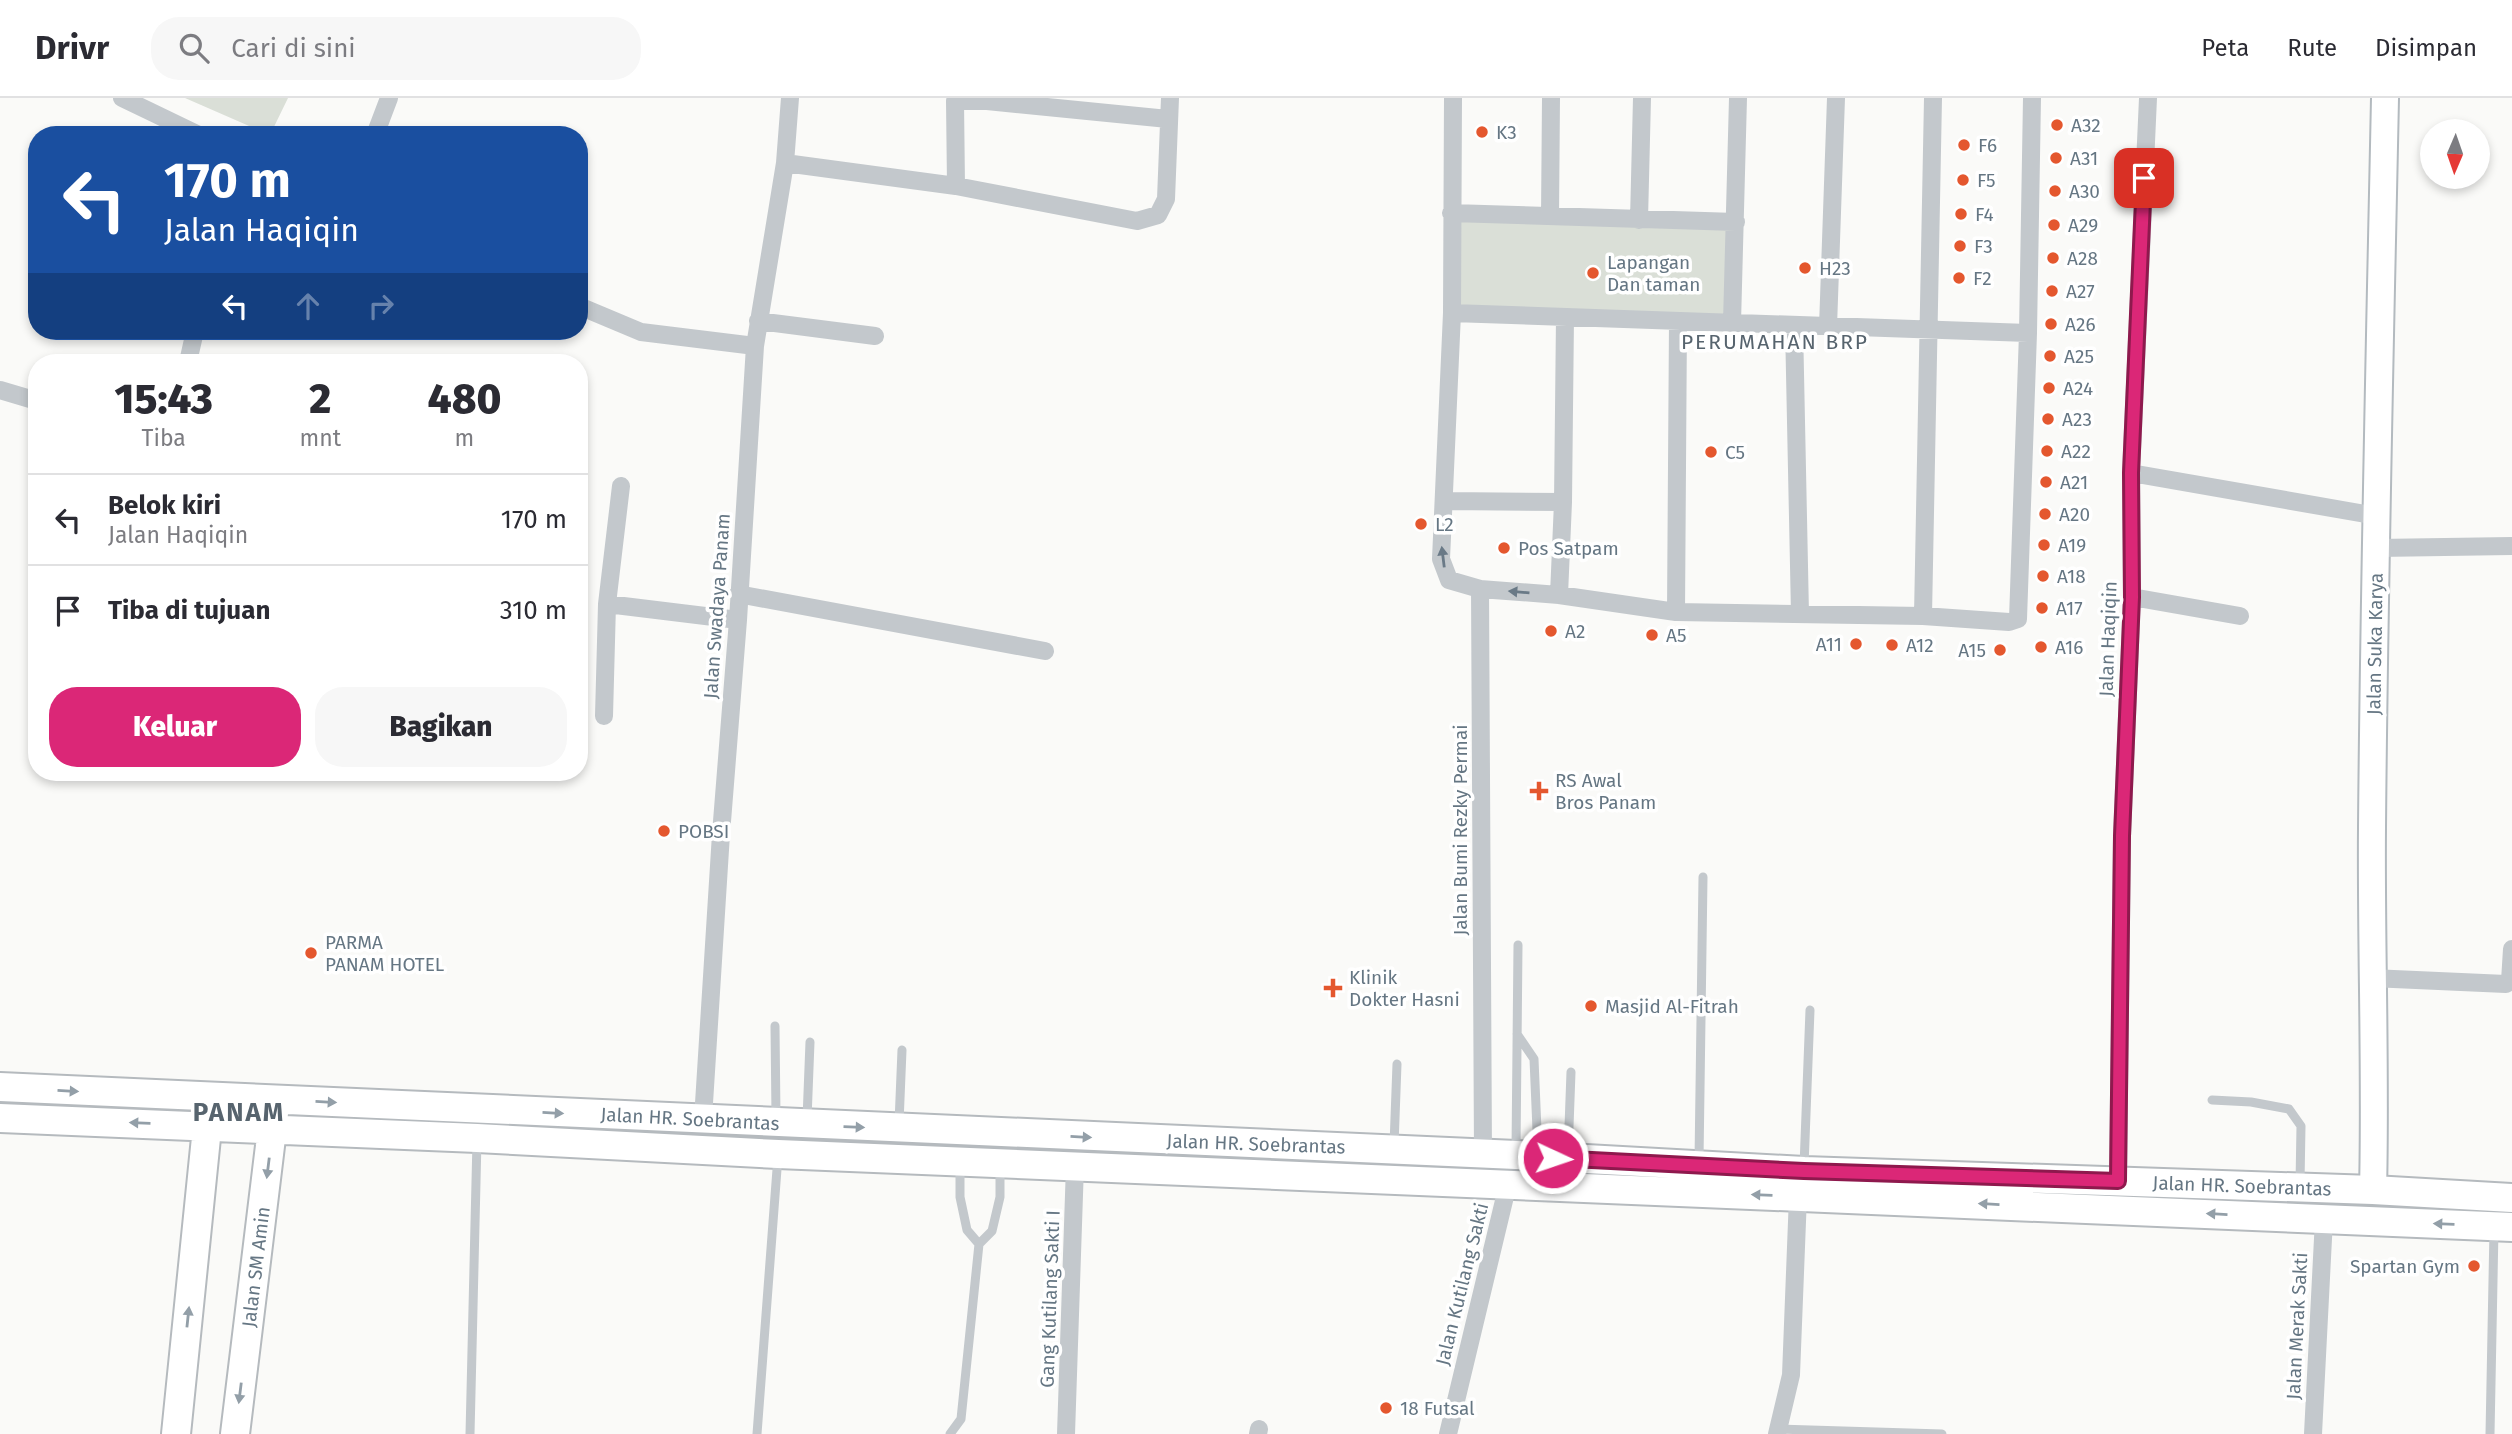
<!DOCTYPE html>
<html lang="id">
<head>
<meta charset="utf-8">
<style>
  :root { --surface:#fff; --page:#f7f7f7; --text:#2b2b33; --muted:#7c7c81; --line:#e1e1e2; --accent:#db2777 }
  body { margin:0; font-family:"Fira Sans",sans-serif; background:var(--page); color:var(--text); height:100vh; display:flex; flex-direction:column; font-size:26px; white-space:nowrap }
  * { box-sizing:border-box; margin:0 }
  p { font-size:23px; color:var(--muted) }
  .icon { flex:none; width:38px; height:38px; fill:none; stroke:currentColor; stroke-width:2; stroke-linecap:round; stroke-linejoin:round }
  .map { position:relative; flex:1; overflow:hidden }
  .sheet { position:absolute; left:28px; top:256px; width:560px; height:427px; display:flex; flex-direction:column; background:var(--surface); border-radius:28px; box-shadow:0 4px 10px #0003 }
  .sheet>* { flex:none }
  .banner { position:absolute; left:28px; top:28px; width:560px; height:214px; border-radius:28px; box-shadow:0 4px 10px #0003; background:#1a4fa0; color:#fff; overflow:hidden }
  .needle { width:46px; rotate:182deg }
  .tools { position:absolute; left:2420px; top:21px; display:grid; gap:14px }
  .tools a { display:grid; place-items:center; width:70px; height:70px; border-radius:50%; background:var(--surface); box-shadow:0 4px 10px #0003; font-size:35px }
  .pin { position:absolute; display:grid; place-items:center; width:60px; height:60px; color:#fff; margin:-30px; border-radius:14px; box-shadow:0 4px 10px #0006 }
  .me { position:absolute; width:77px; margin:-38px; rotate:93deg; stroke-linejoin:round; filter:drop-shadow(0 0 5px #0008) }
  .turn { display:flex; align-items:center; gap:24px; height:147px; padding:0 21px; font-size:32px }
  .turn .icon { width:91px; height:91px; stroke-width:2.5 }
  .turn b { display:block; font-size:49px; line-height:60px }
  .lanes { display:flex; align-items:center; height:66px; padding:0 21px; background:#0003; justify-content:center; gap:35px; direction:ltr }
  .lanes .off { opacity:.35 }
  .eta { display:flex; justify-content:space-evenly; align-items:center; height:119px; text-align:center }
  .eta b { font-size:42px; font-weight:800; line-height:49px }
  .primary-button { display:flex; gap:14px; margin-top:auto; padding:14px 21px }
  .primary-button a { flex:1; height:80px; border-radius:28px; background:var(--accent); color:#fff; font-size:28px; font-weight:800; line-height:80px; text-align:center }
  .primary-button a+a { background:var(--page); color:var(--text) }
  ul { padding:0; list-style:none }
  li { display:flex; align-items:center; gap:21px; height:91px; padding:0 21px; border-top:2px solid var(--line) }
  li div { flex:1 }
  li b { display:block; font-size:26px }
  li em { font-style:normal }
  header { display:flex; align-items:center; gap:42px; box-sizing:border-box; height:98px; padding:0 35px; background:var(--surface); border-bottom:2px solid var(--line) }
  header strong { font-size:33px }
  nav { display:flex; gap:38px; margin-inline-start:auto; font-size:24px }
  .search { width:490px; height:63px; background:var(--page); display:flex; align-items:center; gap:18px; box-sizing:border-box; padding:0 24px; border-radius:28px; color:var(--muted); font-size:26px }
  .map>svg:first-child { display:block }
</style>
</head>
<body>
<header>
<strong>Drivr</strong>
<div class="search"><svg class="icon" aria-label="search" viewBox="0 0 24 24"><circle cx="10" cy="10" r="6"/><path d="M15 15l6 6"/></svg>Cari di sini</div>
<nav><a>Peta</a><a>Rute</a><a>Disimpan</a></nav>
</header>
<div class="map">
<svg width="2512" height="1336" viewBox="0 0 2512 1336">
  <rect width="100%" height="100%" fill="#fafaf8"/>
  <!-- green -->
  <path fill="#dadfd7" d="M185,0H288L270,37Z
    M1451,115L1736,124L1732,225L1452,215Z"/>
  <g fill="none" stroke-linecap="round" stroke-linejoin="round">
    <defs>
      <path id="secondary" d="M2373,1092C2376,972 2371,851 2372,730C2374,487 2380,243 2385,0"/>
      <path id="primary" d="M0,989L1516,1057L1804,1073L2373,1092L2512,1100
        M0,1020L477,1040L778,1056L2512,1129
        M176,1336L209,1010
        M235,1336L274,1015"/>
    </defs>
    <!-- secondary casing -->
    <use href="#secondary" stroke="#b3babf" stroke-width="30"/>
    <!-- primary casing -->
    <use href="#primary" stroke="#b5babe" stroke-width="32"/>
    <!-- lane -->
    <path stroke="#c3c8cc" stroke-width="9" d="M775,928L776,1019
      M1517,936L1534,961L1538,1056
      M2212,1002L2251,1004L2289,1011L2301,1028L2300,1085
      M807,1021L810,944
      M899,1025L902,952
      M1394,1047L1397,966
      M1516,1052L1518,847
      M1568,1056L1571,974
      M1699,1062L1703,779
      M960,1068V1099L967,1132L979,1146
      M1804,1068L1810,912
      M1777,1331L1942,1336
      M470,1336L477,1042
      M757,1336L778,1058
      M950,1336L961,1321L979,1146L992,1133L1000,1099V1070
      M2490,1336L2494,1131"/>
    <!-- street -->
    <path stroke="#c3c8cc" stroke-width="18" d="M122,0L199,37
      M1453,0L1452,215L1441,461L1449,482L1480,491L1559,497L1676,514L1923,518L2009,524L2018,521L2028,235L2032,0
      M375,37L389,0
      M785,65L956,88L1137,123L1158,117L1166,101L1170,0
      M956,88L955,3H987L1168,21
      M1451,115L1736,124
      M1550,118L1551,0
      M1639,122L1642,0
      M579,208L641,234L755,248
      M1452,215L2028,235
      M758,223L875,238
      M1732,225L1738,0
      M1794,227L1800,516
      M1828,229L1836,0
      M188,264L195,233
      M0,292L37,303
      M2131,375L2377,418
      M1445,403L1563,404
      M2377,450L2512,448
      M1480,491L1483,1056
      M738,496L1045,553
      M1559,497L1563,404L1565,219
      M2132,499L2240,518
      M607,506L738,522
      M1676,514L1678,223
      M1923,518L1933,0
      M604,618L607,506L621,388
      M2371,880L2506,886L2510,883L2512,851
      M703,1021L721,736L738,522L755,248L785,65L790,0
      M2118,1083L2122,738L2132,499L2131,375L2148,0
      M1066,1336L1075,1067
      M1258,1336L1259,1331
      M1448,1336L1508,1086
      M1777,1336L1791,1277L1798,1098
      M2313,1336L2324,1121"/>
    <!-- secondary -->
    <use href="#secondary" stroke="#fff" stroke-width="26"/>
    <!-- primary -->
    <use href="#primary" stroke="#fff" stroke-width="28"/>
  </g>
  <!-- one-way arrows -->
  <defs><path id="oneway-solid" d="M-6-.8H1V-3.2L6.5 0L1 3.2V.8H-6Z" transform="scale(1.75)"/></defs>
  <g fill="#6a7a87">
    <use href="#oneway-solid" transform="translate(1443 459) rotate(-97)"/>
    <use href="#oneway-solid" transform="translate(1519 494) rotate(-175)"/>
  </g>
  <g fill="#939fa8">
    <use href="#oneway-solid" transform="translate(68 993) rotate(3)"/>
    <use href="#oneway-solid" transform="translate(326 1004) rotate(3)"/>
    <use href="#oneway-solid" transform="translate(553 1015) rotate(3)"/>
    <use href="#oneway-solid" transform="translate(140 1025) rotate(-178)"/>
    <use href="#oneway-solid" transform="translate(854 1029) rotate(2)"/>
    <use href="#oneway-solid" transform="translate(1081 1039) rotate(3)"/>
    <use href="#oneway-solid" transform="translate(268 1070) rotate(97)"/>
    <use href="#oneway-solid" transform="translate(1762 1097) rotate(-178)"/>
    <use href="#oneway-solid" transform="translate(1989 1106) rotate(-177)"/>
    <use href="#oneway-solid" transform="translate(2217 1116) rotate(-177)"/>
    <use href="#oneway-solid" transform="translate(2444 1126) rotate(-178)"/>
    <use href="#oneway-solid" transform="translate(188 1219) rotate(-84)"/>
    <use href="#oneway-solid" transform="translate(240 1295) rotate(97)"/>
  </g>
  <g fill="none" stroke-linecap="round" stroke-linejoin="round">
    <defs>
      <path id="route" d="M1553,1060L1804,1073L2118,1083L2122,738L2132,499L2131,375L2144,80"/>
    </defs>
    <!-- route casing -->
    <use href="#route" stroke="#8e194d" stroke-width="18"/>
    <!-- route -->
    <use href="#route" stroke="#db2777" stroke-width="12"/>
  </g>
  <!-- markers -->
  <g fill="#e4572e" stroke="#fff" stroke-width="2.5">
    <circle cx="2057" cy="27" r="7"/>
    <circle cx="1482" cy="34" r="7"/>
    <circle cx="1964" cy="47" r="7"/>
    <circle cx="2056" cy="60" r="7"/>
    <circle cx="1963" cy="82" r="7"/>
    <circle cx="2055" cy="93" r="7"/>
    <circle cx="1961" cy="116" r="7"/>
    <circle cx="2054" cy="127" r="7"/>
    <circle cx="1960" cy="148" r="7"/>
    <circle cx="2053" cy="160" r="7"/>
    <circle cx="1805" cy="170" r="7"/>
    <circle cx="1593" cy="175" r="7"/>
    <circle cx="1959" cy="180" r="7"/>
    <circle cx="2052" cy="193" r="7"/>
    <circle cx="2051" cy="226" r="7"/>
    <circle cx="2050" cy="258" r="7"/>
    <circle cx="2049" cy="290" r="7"/>
    <circle cx="2048" cy="321" r="7"/>
    <circle cx="2047" cy="353" r="7"/>
    <circle cx="1711" cy="354" r="7"/>
    <circle cx="2046" cy="384" r="7"/>
    <circle cx="2045" cy="416" r="7"/>
    <circle cx="1421" cy="426" r="7"/>
    <circle cx="2044" cy="447" r="7"/>
    <circle cx="1504" cy="450" r="7"/>
    <circle cx="2043" cy="478" r="7"/>
    <circle cx="2042" cy="510" r="7"/>
    <circle cx="1551" cy="533" r="7"/>
    <circle cx="1652" cy="537" r="7"/>
    <circle cx="1856" cy="546" r="7"/>
    <circle cx="1892" cy="547" r="7"/>
    <circle cx="2041" cy="549" r="7"/>
    <circle cx="2000" cy="552" r="7"/>
    <path d="M1535.5 682.5h7v7h7v7h-7v7h-7v-7h-7v-7h7z"/>
    <circle cx="664" cy="733" r="7"/>
    <circle cx="311" cy="855" r="7"/>
    <path d="M1329.5 879.5h7v7h7v7h-7v7h-7v-7h-7v-7h7z"/>
    <circle cx="1591" cy="908" r="7"/>
    <circle cx="2474" cy="1168" r="7"/>
    <circle cx="1386" cy="1310" r="7"/>
  </g>
  <g text-anchor="middle" dominant-baseline="central" stroke-width="7" stroke-linejoin="round" paint-order="stroke">
    <!-- poi labels -->
    <g font-size="19" fill="#657683" stroke="#fff" text-anchor="start">
      <text x="2071" y="27">A32</text>
      <text x="1496" y="34">K3</text>
      <text x="1978" y="47">F6</text>
      <text x="2070" y="60">A31</text>
      <text x="1977" y="82">F5</text>
      <text x="2069" y="93">A30</text>
      <text x="1975" y="116">F4</text>
      <text x="2068" y="127">A29</text>
      <text x="1974" y="148">F3</text>
      <text x="2067" y="160">A28</text>
      <text x="1607" y="164">Lapangan<tspan x="1607" dy="22">Dan taman</tspan></text>
      <text x="1819" y="170">H23</text>
      <text x="1973" y="180">F2</text>
      <text x="2066" y="193">A27</text>
      <text x="2065" y="226">A26</text>
      <text x="2064" y="258">A25</text>
      <text x="2063" y="290">A24</text>
      <text x="2062" y="321">A23</text>
      <text x="2061" y="353">A22</text>
      <text x="1725" y="354">C5</text>
      <text x="2060" y="384">A21</text>
      <text x="2059" y="416">A20</text>
      <text x="1435" y="426">L2</text>
      <text x="2058" y="447">A19</text>
      <text x="1518" y="450">Pos Satpam</text>
      <text x="2057" y="478">A18</text>
      <text x="2056" y="510">A17</text>
      <text x="1565" y="533">A2</text>
      <text x="1666" y="537">A5</text>
      <text x="1842" y="546" text-anchor="end">A11</text>
      <text x="1906" y="547">A12</text>
      <text x="2055" y="549">A16</text>
      <text x="1986" y="552" text-anchor="end">A15</text>
      <text x="1555" y="682">RS Awal<tspan x="1555" dy="22">Bros Panam</tspan></text>
      <text x="678" y="733">POBSI</text>
      <text x="325" y="844">PARMA<tspan x="325" dy="22">PANAM HOTEL</tspan></text>
      <text x="1349" y="879">Klinik<tspan x="1349" dy="22">Dokter Hasni</tspan></text>
      <text x="1605" y="908">Masjid Al-Fitrah</text>
      <text x="2460" y="1168" text-anchor="end">Spartan Gym</text>
      <text x="1400" y="1310">18 Futsal</text>
    </g>
    <!-- street labels -->
    <g font-size="19" fill="#657683" stroke="#fff">
      <text transform="translate(717 508) rotate(-86)">Jalan Swadaya Panam</text>
      <text transform="translate(2108 541) rotate(-88)">Jalan Haqiqin</text>
      <text transform="translate(2375 546) rotate(-89)">Jalan Suka Karya</text>
      <text transform="translate(1460 732) rotate(-90)">Jalan Bumi Rezky Permai</text>
      <text transform="translate(690 1021) rotate(3)">Jalan HR. Soebrantas</text>
      <text transform="translate(1256 1046) rotate(2)">Jalan HR. Soebrantas</text>
      <text transform="translate(2242 1088) rotate(2)">Jalan HR. Soebrantas</text>
      <text transform="translate(256 1169) rotate(-83)">Jalan SM Amin</text>
      <text transform="translate(1462 1186) rotate(-76)">Jalan Kutilang Sakti</text>
      <text transform="translate(1050 1201) rotate(-88)">Gang Kutilang Sakti I</text>
      <text transform="translate(2297 1228) rotate(-87)">Jalan Merak Sakti</text>
    </g>
    <!-- neighbourhood labels -->
    <g font-size="21" letter-spacing="2" fill="#57646e" stroke="#fff">
      <text x="1775" y="244">PERUMAHAN BRP</text>
    </g>
    <!-- district labels -->
    <g font-size="26" font-weight="bold" letter-spacing="2" fill="#57646e" stroke="#fff">
      <text x="239" y="1014">PANAM</text>
    </g>
  </g>
</svg>
<div class="tools">
<a><svg class="needle" viewBox="-14 -14 28 28"><path d="M0-13l5 13h-10z" fill="#e53935"/><path d="M0 13l5-13h-10z" fill="#7c7c81"/></svg></a>
</div>
<div class="pin" style="left:2144px;top:80px;background:#d93025"><svg class="icon" aria-label="arrive" viewBox="0 0 24 24"><path d="M6 21V4h12l-3 4 3 4H6"/></svg></div>
<svg class="me" style="left:1553px;top:1060px" viewBox="-20 -20 40 40"><circle r="17" fill="#db2777" stroke="#fff" stroke-width="3"/><path d="M0-11L8 9 0 5-8 9z" fill="#fff"/></svg>
<div class="banner">
<div class="turn"><svg class="icon" aria-label="left" viewBox="0 0 24 24"><path d="M17 20v-9H6M10 6l-5 5 5 5"/></svg><div><b>170 m</b>Jalan Haqiqin</div></div>
<div class="lanes"><svg class="icon" aria-label="left" viewBox="0 0 24 24"><path d="M17 20v-9H6M10 6l-5 5 5 5"/></svg><svg class="icon off" aria-label="ahead" viewBox="0 0 24 24"><path d="M12 20V5M6 11l6-6 6 6"/></svg><svg class="icon off" aria-label="right" viewBox="0 0 24 24"><path d="M7 20v-9h11M14 6l5 5-5 5"/></svg></div>
</div>
<section class="sheet">
<div class="eta">
<div><b>15:43</b><p>Tiba</p></div>
<div><b>2</b><p>mnt</p></div>
<div><b>480</b><p>m</p></div>
</div>
<ul>
<li><svg class="icon" aria-label="left" viewBox="0 0 24 24"><path d="M17 20v-9H6M10 6l-5 5 5 5"/></svg><div><b>Belok kiri</b><p>Jalan Haqiqin</p></div><em>170 m</em></li>
<li><svg class="icon" aria-label="arrive" viewBox="0 0 24 24"><path d="M6 21V4h12l-3 4 3 4H6"/></svg><div><b>Tiba di tujuan</b></div><em>310 m</em></li>
</ul>
<div class="primary-button"><a>Keluar</a><a>Bagikan</a></div>
</section>
</div>
</body>
</html>
